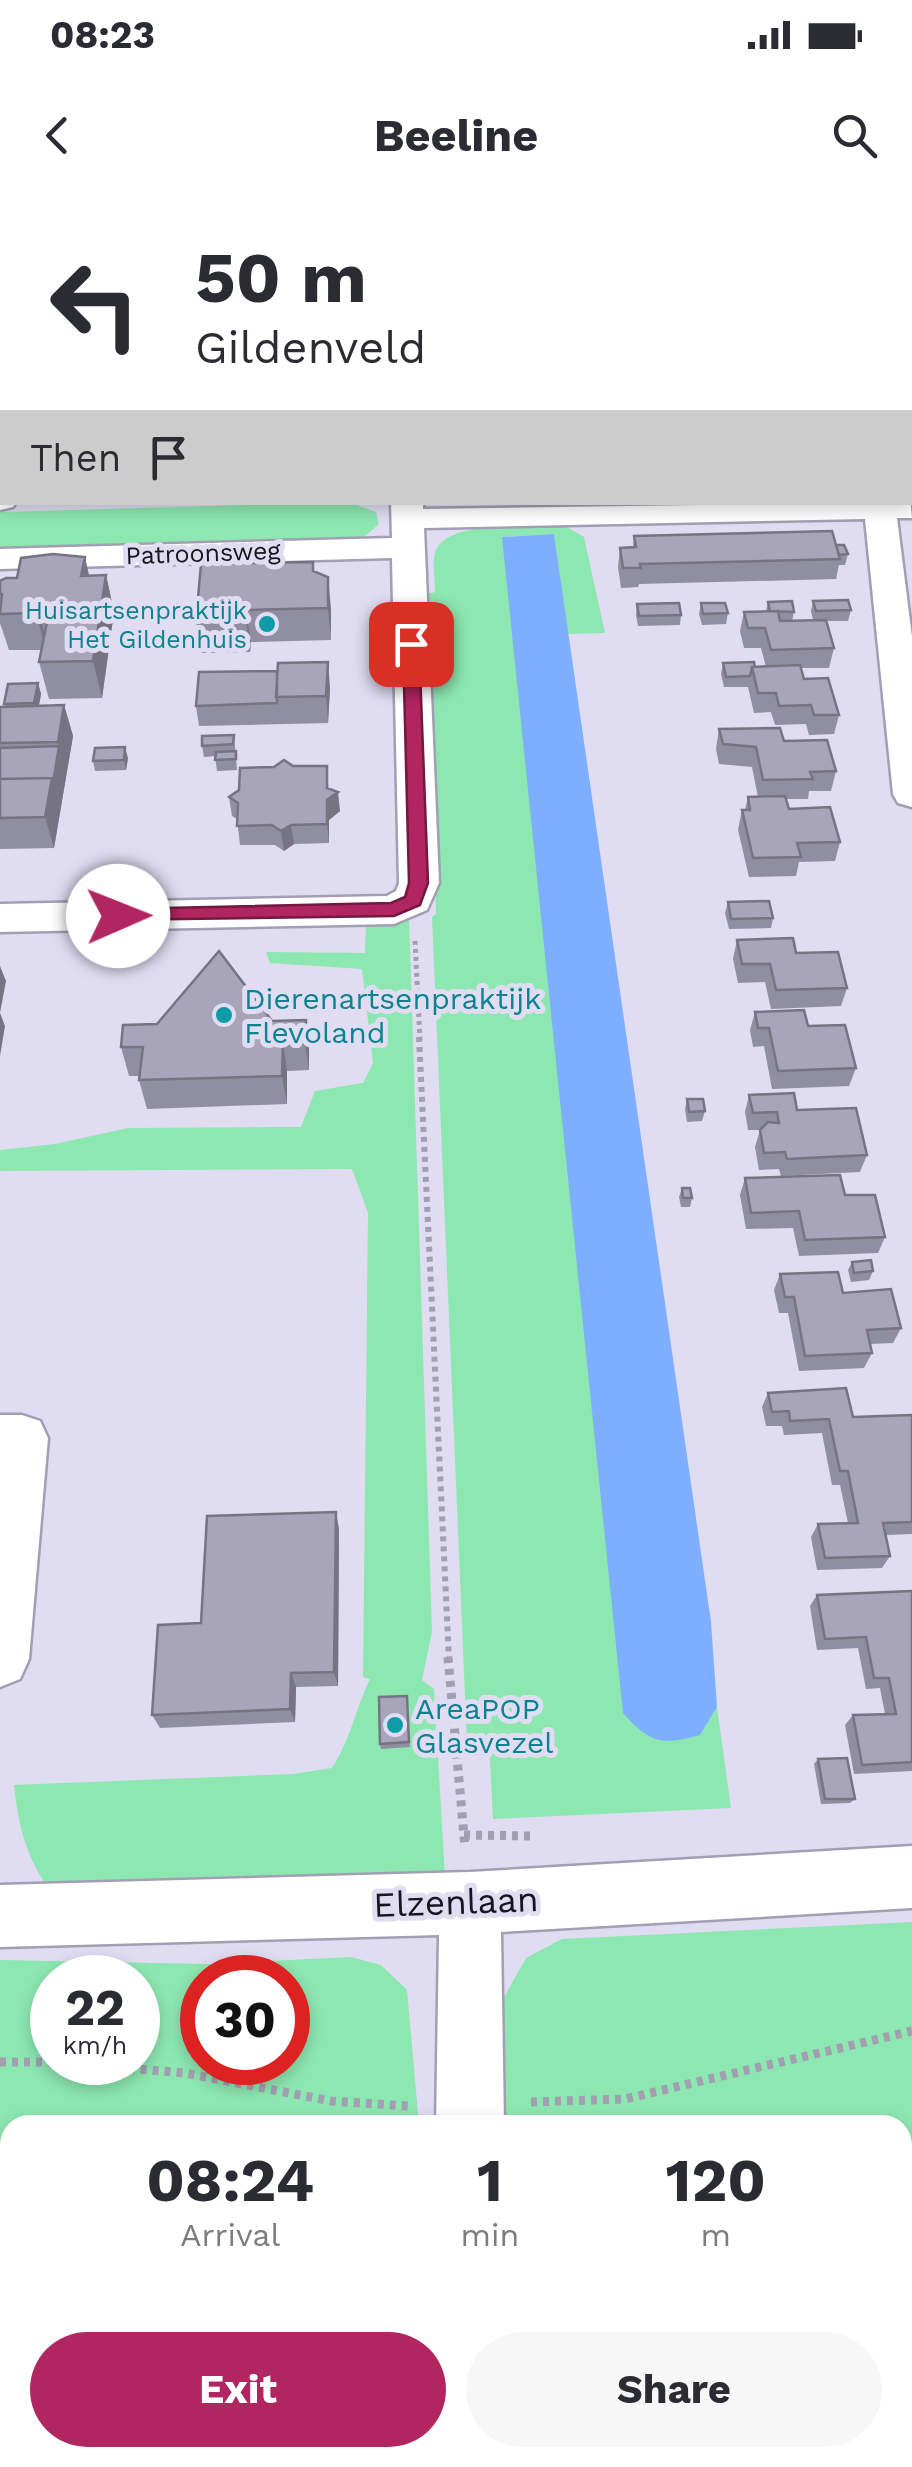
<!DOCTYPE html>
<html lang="en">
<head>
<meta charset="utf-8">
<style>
  :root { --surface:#fff; --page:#f7f7f7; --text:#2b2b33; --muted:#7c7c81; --accent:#b12561 }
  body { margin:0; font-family:"Work Sans",sans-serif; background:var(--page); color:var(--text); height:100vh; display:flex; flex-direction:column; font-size:38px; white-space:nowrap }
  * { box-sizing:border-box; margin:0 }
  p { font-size:32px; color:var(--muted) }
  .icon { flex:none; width:55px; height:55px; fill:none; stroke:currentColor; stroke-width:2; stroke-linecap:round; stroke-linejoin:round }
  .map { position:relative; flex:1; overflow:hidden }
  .drawer { position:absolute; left:0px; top:1915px; width:912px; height:352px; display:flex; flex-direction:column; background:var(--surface); border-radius:30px 30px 0 0; box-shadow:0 5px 15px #0003 }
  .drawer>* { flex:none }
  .top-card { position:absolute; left:0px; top:0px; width:912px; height:305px; box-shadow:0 5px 15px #0003; background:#fff; color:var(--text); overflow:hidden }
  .speed { position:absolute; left:30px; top:1755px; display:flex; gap:20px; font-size:50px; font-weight:700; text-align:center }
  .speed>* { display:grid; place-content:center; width:130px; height:130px; border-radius:50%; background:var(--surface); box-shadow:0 5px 15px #0003; line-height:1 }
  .speed small { font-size:25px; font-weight:400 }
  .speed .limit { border:15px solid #d22; background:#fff; color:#111 }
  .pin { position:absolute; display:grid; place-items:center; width:85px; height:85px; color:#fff; margin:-42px; border-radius:20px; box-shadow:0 5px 15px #0006 }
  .me { position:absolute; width:110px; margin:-55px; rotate:89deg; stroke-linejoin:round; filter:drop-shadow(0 0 8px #0008) }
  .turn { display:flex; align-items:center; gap:35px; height:210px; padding:0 30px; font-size:45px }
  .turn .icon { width:130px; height:130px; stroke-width:2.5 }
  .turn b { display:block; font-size:70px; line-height:85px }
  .then { display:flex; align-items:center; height:95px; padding:0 30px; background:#0003; gap:20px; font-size:38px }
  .eta { display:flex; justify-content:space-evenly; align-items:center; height:170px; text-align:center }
  .eta b { font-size:60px; font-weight:700; line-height:70px }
  .primary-button { display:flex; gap:20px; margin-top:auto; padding:20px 30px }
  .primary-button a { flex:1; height:115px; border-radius:60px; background:var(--accent); color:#fff; font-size:40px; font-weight:700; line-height:115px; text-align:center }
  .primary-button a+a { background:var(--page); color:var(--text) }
  .status { display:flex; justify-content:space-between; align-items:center; height:70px; padding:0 50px; background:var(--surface); direction:ltr }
  .status svg { height:28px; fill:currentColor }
  header { display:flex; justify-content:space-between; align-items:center; height:130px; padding:0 30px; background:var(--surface); font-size:45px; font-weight:700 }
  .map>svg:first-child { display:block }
</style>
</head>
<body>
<div class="status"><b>08:23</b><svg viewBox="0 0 49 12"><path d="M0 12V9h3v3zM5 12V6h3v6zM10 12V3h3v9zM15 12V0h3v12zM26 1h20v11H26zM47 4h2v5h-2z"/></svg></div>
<header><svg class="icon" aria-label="back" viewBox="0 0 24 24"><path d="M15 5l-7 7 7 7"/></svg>Beeline<svg class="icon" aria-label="search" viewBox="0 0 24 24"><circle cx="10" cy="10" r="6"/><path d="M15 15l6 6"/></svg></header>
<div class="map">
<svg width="912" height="2267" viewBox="0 0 912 2267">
  <rect width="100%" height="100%" fill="#e0dcf2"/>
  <!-- green -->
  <path fill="#8de7b1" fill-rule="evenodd" d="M348,302L376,312L379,324L356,344L0,353V312Z
    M567,327L584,337L605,433L568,434L554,334L502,337L700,1535L717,1507L731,1608L493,1619L489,1542L467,1543L432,717L436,714L426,394L435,392C435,380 432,364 435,353C445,318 538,327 567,327Z
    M409,717L432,1432L422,1480L434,1489L445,1677L47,1686C25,1654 18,1623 14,1585L293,1574L332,1568C350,1541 356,1508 370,1479L363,1477L368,1013L352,969L0,971V950L55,944L128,928L301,927L315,891L363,883L373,863L362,769L270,763L266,752L365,753L366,722Z
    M912,1722V1996H903L902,1925H500L492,1819L526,1758L562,1739Z
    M351,1757L381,1765L407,1790L419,1925H10V2039L0,2040V1760L208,1764ZM52,1778H138V1862H52ZM202,1778H288V1862H202Z"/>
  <!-- water -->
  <path fill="#7eaeff" d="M554,334L711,1422L717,1507L700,1535C661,1546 650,1543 623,1513L502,337Z"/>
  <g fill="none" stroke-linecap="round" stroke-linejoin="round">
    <defs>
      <path id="street" d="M383,0H409V2H384Z
        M665,0H691L692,2H667Z
        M0,290L2,302H16L13,307L0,310Z
        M910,298L912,318H897L912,437V607L898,603L893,594L865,319L424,328L439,683L427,710L394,724L0,732V704L387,696L396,691L399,683L392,358L0,369V349L392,338L391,302H423V309L910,302Z
        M0,1215H22L40,1221L48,1238L29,1459L20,1479L0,1487Z
        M912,1646V1708L501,1732L504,1925H436L439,1735L0,1747V1685L470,1672Z
        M902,1996H912V2066H902Z
        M0,2041H10V2111H0Z
        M447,2258H521V2267H447Z"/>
    </defs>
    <!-- street casing -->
    <use href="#street" stroke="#a39eb3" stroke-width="5"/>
    <!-- path-far2 -->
    <path stroke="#a29fb1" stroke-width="5" stroke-dasharray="4 4" stroke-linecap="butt" d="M415,741L420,840"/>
    <!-- path-far1 -->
    <path stroke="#a29fb1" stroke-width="6" stroke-dasharray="5 5" stroke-linecap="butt" d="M419,837L449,1459"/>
    <!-- path -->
    <path stroke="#a29fb1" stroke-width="9" stroke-dasharray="6 6" stroke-linecap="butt" d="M448,1457L465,1647
      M464,1635L532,1636
      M0,1862H52
      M57,1862L185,1873L331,1901L409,1906
      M531,1902L625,1899L912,1831"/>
    <!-- street -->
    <use href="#street" fill="#fff" fill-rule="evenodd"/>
  </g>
  <!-- wall -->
  <path fill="#908ea1" d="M0,0H18V2H2V35H0Z
    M714,0H806L807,2H716Z
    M0,41H2V84L0,85Z
    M2,93V263H0V94Z
    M910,130H912V178H910Z
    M910,223H912V270L910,268Z
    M634,336L836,345L848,354L845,365H839L836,379L639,384L638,387L621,388L618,367L620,348L633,347Z
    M313,362L314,371L328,377L331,440L251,442L250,452L201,453L196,421Z
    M106,375L114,412L102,498L49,499L39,462L42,450H9L0,423V381Z
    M813,401L851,410L848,421H826L834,448L829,468H801L804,479L839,515L834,534L809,535L806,524L775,525L771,512L754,513L748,487H724L721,474L723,463L755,467H766L761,448H744L740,431L744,412L766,411L768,402L794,412L792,421L813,420L811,411Z
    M701,403L728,413L726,424L702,425L699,414Z
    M637,404L681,415L680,425L638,426L636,415Z
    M38,483L41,494L39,506L64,505L73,536L54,648L0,649V507L5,506L4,504Z
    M330,488L328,523L199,526L196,506Z
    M719,529L784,541L836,571L831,591H809L808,599H786L789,609L840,642L835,661L799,662L796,676L749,677L738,630L742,610H745L748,597H758L752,567L719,564L716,549Z
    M234,535L237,570L217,571L215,556L204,557L202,546Z
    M128,558L126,570L95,571L93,561Z
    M329,588L340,611L329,620V643L294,644L284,651L275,645H240L237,619L232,616L229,597Z
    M728,702L773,718L771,728L729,729L725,713Z
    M737,740L796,753L847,788L841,806L771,809L765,782L738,783L733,759Z
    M755,812L808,826L856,868L849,886L772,889L764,846L753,847L750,830Z
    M306,820L309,849V870L287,871V904L147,909L139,880V876H129L121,847L272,821Z
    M749,895L797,910L867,955L860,972L781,976L779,969L759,970L755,947L760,930H748L745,912Z
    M687,899L705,911L702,921L687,922L685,909Z
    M745,978L845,995L885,1037L878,1053L799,1056L793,1028L746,1029L740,995Z
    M682,988L692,998L690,1007H681L679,997Z
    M852,1062L873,1071L869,1080L851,1082L848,1070Z
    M780,1074L843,1093L901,1128L893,1143L870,1144L872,1153L864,1168L799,1171L788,1113H779L774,1090Z
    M768,1193L853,1217L912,1215V1334L886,1335L890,1356L882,1368L817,1370L811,1337L818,1324L848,1323L840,1285H832L822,1233L784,1235L782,1226H766L762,1207Z
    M339,1329L338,1486L296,1487L295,1522L160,1528L152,1515L201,1423Z
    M912,1391V1571L854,1574L845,1525L853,1515L885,1514L880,1488L866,1489L858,1448L817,1450L810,1406L817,1395Z
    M407,1496L410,1547L381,1549L380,1544Z
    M818,1559L855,1599L850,1603L821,1604L814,1564Z
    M902,2191H912V2267H603V2258H902Z
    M0,2236H10V2258H359V2267H0Z"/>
  <!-- shaded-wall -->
  <path fill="#767483" d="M85,357L93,393L81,376Z
    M106,375L114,412L102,498L93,461Z
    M328,377L331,409V440L328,408Z
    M38,407L47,444L46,450L36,413Z
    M246,410L251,442L250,452L246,420Z
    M328,462L330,488L328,523L326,496Z
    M38,483L41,494L37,514L34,503Z
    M64,505L73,536L54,648L45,617L59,546L58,542Z
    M125,547L128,558L126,570L124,560Z
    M327,566L329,599L338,592L340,611L329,620V643L327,624Z
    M291,625L294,644L284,651L281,631Z
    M0,766L6,781L0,813L5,826L0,856Z
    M306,820L309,849V870L305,842Z
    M283,842L287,871V904L282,876Z
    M336,1312L339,1329L338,1486L334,1472Z
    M291,1473L296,1487L295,1522L290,1509Z"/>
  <!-- building -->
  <path fill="#a8a5bb" stroke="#767483" stroke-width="2.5" d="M0,0H14L13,2H2V16H0Z
    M83,0H120V2H83Z
    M187,0H333V2H186Z
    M562,0H591L592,2H563Z
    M602,0H635V2H603Z
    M724,0H783L784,2H724Z
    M793,0H806L807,2H794Z
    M826,0H889L890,2H828Z
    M0,41H2V59H0Z
    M0,93H2V134H0Z
    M910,130H912V159H910Z
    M0,155H2V182H0Z
    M0,208H2V243H0Z
    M832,331L840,359L640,364L641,368H623L620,348L636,347L634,336Z
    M836,345H844L848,354L839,355Z
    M53,354L85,357L81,376L106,375L93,461L39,462L50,407H38L36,413L0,414L2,394L0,393V381L6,378H17L21,358Z
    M313,362V371L328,377V408L246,410V420L196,421L201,364Z
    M848,400L851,410L816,411L813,401Z
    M792,401L794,412L770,411L768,402Z
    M679,403L681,415L639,416L637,404Z
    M701,403H725L728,413L703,414Z
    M778,411L780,421L826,420L834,448L771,450L765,428H748L744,412Z
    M328,462L326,496L276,497L278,463Z
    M754,462L755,467H752L750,476L726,477L723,463Z
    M800,465L804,479L828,478L839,515H814L811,505L779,506L776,493H758L752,467Z
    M277,471V503L196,506L199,472Z
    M38,483L34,503L4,504L8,484Z
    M64,505L58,542L0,543V507Z
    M780,528L784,541L827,540L836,571L810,572L813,579L763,580L756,547L723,544L719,529Z
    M234,535L233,544L202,546V536Z
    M59,546L53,583L52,578L0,579V548Z
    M125,547L124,560L93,561L95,548Z
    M236,551V559L215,560L216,552Z
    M284,560L293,566H327V588L338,592L327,600V624L291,625L281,631L272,625L237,626L238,603L229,597L239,590L240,568L274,567Z
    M52,578L45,617L0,618V579Z
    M785,596L789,609L830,607L840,642L797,643L801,657L753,658L742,610H750L748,597Z
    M769,701L773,718L731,719L728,702Z
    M793,738L796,753L838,752L847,788L776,790L770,764H742L737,740Z
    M219,751L272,821L306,820L305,842H283L282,876L139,880L143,847H121L123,825L157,824Z
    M804,810L808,826L845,825L856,868L778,871L769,828H758L755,812Z
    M794,893L797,910L856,908L867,955L787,959L785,952L764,953L760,930L768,922L779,923L777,912L753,913L749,895Z
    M687,899H703L705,911L689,912Z
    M840,975L845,995H875L885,1037L805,1040L799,1011L751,1013L745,978Z
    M682,988H690L692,998H683Z
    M871,1060L873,1071L854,1073L852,1062Z
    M838,1072L843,1093L891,1089L901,1128L867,1130L872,1153L805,1156L794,1097H785L780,1074Z
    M846,1188L853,1217L912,1215V1322L883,1323L890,1356L825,1358L818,1324L858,1323L848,1271H840L829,1219L790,1221L789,1211L772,1212L768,1193Z
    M336,1312L334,1472L291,1473L290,1509L152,1515L158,1425L201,1423L207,1316Z
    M912,1391V1562L862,1565L853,1515L896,1514L889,1478H874L866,1437L825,1439L817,1395Z
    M407,1496L409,1542L380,1544L379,1497Z
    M847,1558L855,1599H825L818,1559Z
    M912,2197V2267H607L606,2258H902V2198Z
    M10,2242V2258H356V2267H0V2243Z"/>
  <!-- route -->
  <path fill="#b12561" stroke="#73183f" stroke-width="2.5" d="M411,439L419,444L428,683L420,705L394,716L111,720V711L118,709L391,703L405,697L409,683L403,444Z"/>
  <!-- markers -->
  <g fill="#0f9aa8" stroke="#e0dcf2" stroke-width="4">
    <circle cx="267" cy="424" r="10"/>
    <circle cx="224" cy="815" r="10"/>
    <circle cx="395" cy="1525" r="10"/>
  </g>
  <g text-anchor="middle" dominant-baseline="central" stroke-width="10" stroke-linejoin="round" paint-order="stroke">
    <!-- far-street labels -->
    <g font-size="25" fill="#17151d" stroke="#e0dcf2">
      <text transform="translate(203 353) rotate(-2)">Patroonsweg</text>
    </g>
    <!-- far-culture labels -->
    <g font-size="25" fill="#0d838f" stroke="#e0dcf2" text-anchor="end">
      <text x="247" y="410">Huisartsenpraktijk<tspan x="247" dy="29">Het Gildenhuis</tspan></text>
    </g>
    <!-- culture labels -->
    <g font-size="30" fill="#0d838f" stroke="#e0dcf2" text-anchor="start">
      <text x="244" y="798">Dierenartsenpraktijk<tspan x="244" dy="34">Flevoland</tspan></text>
      <text x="415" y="1508">AreaPOP<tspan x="415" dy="34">Glasvezel</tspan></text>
    </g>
    <!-- near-street labels -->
    <g font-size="35" fill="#17151d" stroke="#e0dcf2">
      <text transform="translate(456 1702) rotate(-2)">Elzenlaan</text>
    </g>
  </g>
</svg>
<div class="speed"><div>22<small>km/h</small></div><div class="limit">30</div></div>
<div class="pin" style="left:411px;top:444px;background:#d93025"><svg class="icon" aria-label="arrive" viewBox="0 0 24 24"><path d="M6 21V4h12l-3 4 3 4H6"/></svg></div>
<svg class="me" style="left:118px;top:716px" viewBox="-20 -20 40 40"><circle r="19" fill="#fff"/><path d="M0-13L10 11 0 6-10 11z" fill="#b12561"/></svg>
<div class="top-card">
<div class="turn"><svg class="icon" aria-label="left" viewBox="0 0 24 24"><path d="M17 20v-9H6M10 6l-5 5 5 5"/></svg><div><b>50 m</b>Gildenveld</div></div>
<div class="then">Then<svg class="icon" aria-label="arrive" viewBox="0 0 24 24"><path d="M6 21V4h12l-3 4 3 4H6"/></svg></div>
</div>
<section class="drawer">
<div class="eta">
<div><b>08:24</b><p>Arrival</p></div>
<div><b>1</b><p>min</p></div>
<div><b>120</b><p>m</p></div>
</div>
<div class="primary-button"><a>Exit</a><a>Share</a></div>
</section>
</div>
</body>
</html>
